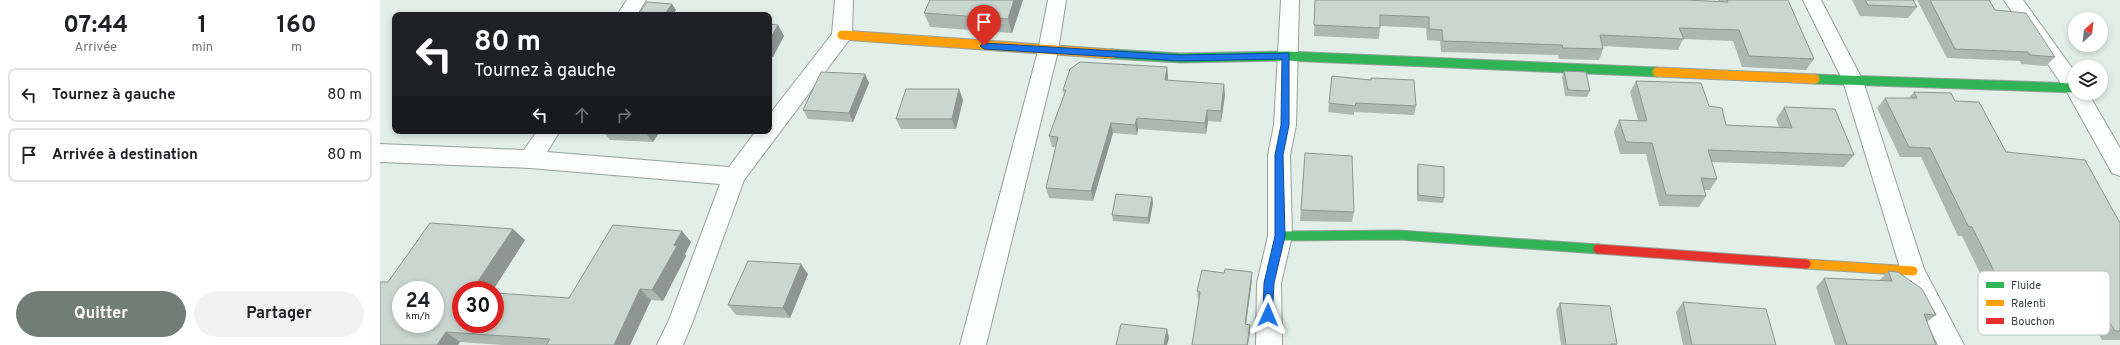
<!DOCTYPE html>
<html lang="fr">
<head>
<meta charset="utf-8">
<style>
  :root { --surface:#fff; --page:#f2f2f2; --text:#202124; --muted:#757577; --line:#e0e0e0; --accent:#717d77 }
  body { margin:0; font-family:Overpass,sans-serif; background:var(--page); color:var(--text); height:100vh; display:flex; flex-direction:column; font-size:15px; white-space:nowrap }
  * { box-sizing:border-box; margin:0 }
  p { font-size:13px; color:var(--muted) }
  .icon { flex:none; width:22px; height:22px; fill:none; stroke:currentColor; stroke-width:2; stroke-linecap:round; stroke-linejoin:round }
  .map { position:relative; flex:1; overflow:hidden }
  .panel { display:flex; flex-direction:column; background:var(--surface); width:380px }
  .panel>* { flex:none }
  .hud { position:absolute; left:12px; top:12px; width:380px; height:122px; border-radius:8px; box-shadow:0 2px 6px #0003; background:#202124; color:#fff; overflow:hidden }
  .needle { width:26px; rotate:27deg }
  .controls { position:absolute; left:1688px; top:12px; display:grid; gap:8px }
  .controls a { display:grid; place-items:center; width:40px; height:40px; border-radius:50%; background:var(--surface); box-shadow:0 2px 6px #0003; font-size:20px }
  .speed { position:absolute; left:12px; top:281px; display:flex; gap:8px; font-size:20px; font-weight:700; text-align:center }
  .speed>* { display:grid; place-content:center; width:52px; height:52px; border-radius:50%; background:var(--surface); box-shadow:0 2px 6px #0003; line-height:1 }
  .speed small { font-size:10px; font-weight:400 }
  .speed .limit { border:6px solid #d22; background:#fff; color:#111 }
  .pin { position:absolute; display:grid; place-items:center; width:34px; height:34px; color:#fff; margin:-41px -17px; border-radius:50% 50% 50% 0; rotate:-45deg; box-shadow:0 0 4px #0007 }
  .pin .icon { rotate:45deg }
  .me { position:absolute; width:44px; margin:-22px; rotate:1deg; stroke-linejoin:round; filter:drop-shadow(0 0 3px #0008) }
  .turn { display:flex; align-items:center; gap:14px; height:84px; padding:0 16px; font-size:18px }
  .turn .icon { width:52px; height:52px; stroke-width:2.5 }
  .turn b { display:block; font-size:28px; line-height:34px }
  .lanes { display:flex; align-items:center; height:38px; padding:0 16px; background:#0003; justify-content:center; gap:20px; direction:ltr }
  .lanes .off { opacity:.35 }
  .eta { display:flex; justify-content:space-evenly; align-items:center; height:68px; text-align:center }
  .eta b { font-size:24px; font-weight:700; line-height:28px }
  .button { display:flex; gap:8px; margin-top:auto; padding:8px 16px }
  .button a { flex:1; height:46px; border-radius:24px; background:var(--accent); color:#fff; font-size:16px; font-weight:700; line-height:46px; text-align:center }
  .button a+a { background:var(--page); color:var(--text) }
  ul { padding:0; list-style:none }
  li { display:flex; align-items:center; gap:12px; height:54px; margin:0 8px 6px; padding:0 8px; border:2px solid var(--line); border-radius:8px }
  li div { flex:1 }
  li b { display:block; font-size:15px }
  li em { font-style:normal }
  main { display:flex; flex:1; min-height:0 }
  .map>svg:first-child { display:block }
</style>
</head>
<body>
<main>
<section class="panel">
<div class="eta">
<div><b>07:44</b><p>Arrivée</p></div>
<div><b>1</b><p>min</p></div>
<div><b>160</b><p>m</p></div>
</div>
<ul>
<li><svg class="icon" aria-label="left" viewBox="0 0 24 24"><path d="M17 20v-9H6M10 6l-5 5 5 5"/></svg><div><b>Tournez à gauche</b></div><em>80 m</em></li>
<li><svg class="icon" aria-label="arrive" viewBox="0 0 24 24"><path d="M6 21V4h12l-3 4 3 4H6"/></svg><div><b>Arrivée à destination</b></div><em>80 m</em></li>
</ul>
<div class="button"><a>Quitter</a><a>Partager</a></div>
</section>
<div class="map">
<svg width="1740" height="345" viewBox="0 0 1740 345">
  <rect width="100%" height="100%" fill="#e1efe8"/>
  <g fill="none" stroke-linecap="round" stroke-linejoin="round">
    <defs>
      <path id="street" d="M247,0H266L257,15H237Z
        M455,0H473L472,35L469,40L364,180L313,321L303,345H277L289,320L340,184L150,168L0,162V144L144,150L157,131H180L167,152L349,167L376,131H389V115L452,34Z
        M668,0H686L678,51L606,345H580L658,51Z
        M901,0H919L916,125L910,155L912,236L901,283L902,345H876L877,283L888,236V155L894,125Z
        M1423,0H1441L1483,81L1544,269L1584,345H1558L1521,271L1463,81Z
        M1624,0H1643L1695,72V93H1708L1740,148V176L1732,173L1687,92Z"/>
      <path id="fast" d="M732,54L801,58L906,56L1277,72
        M1435,79L1695,88
        M900,236L1019,235L1218,249"/>
      <path id="slow" d="M462,35L732,54
        M1277,72L1435,79
        M1426,264L1533,271"/>
      <path id="jam" d="M1218,249L1426,264"/>
    </defs>
    <!-- street casing -->
    <use href="#street" stroke="#96a19c" stroke-width="2"/>
    <!-- fast casing -->
    <use href="#fast" stroke="#96a19c" stroke-width="11"/>
    <!-- slow casing -->
    <use href="#slow" stroke="#96a19c" stroke-width="11"/>
    <!-- jam casing -->
    <use href="#jam" stroke="#96a19c" stroke-width="11"/>
    <!-- street -->
    <use href="#street" fill="#fafdfc" fill-rule="evenodd"/>
    <!-- fast -->
    <use href="#fast" stroke="#30b455" stroke-width="9"/>
    <!-- slow -->
    <use href="#slow" stroke="#ff9f0a" stroke-width="9"/>
    <!-- jam -->
    <use href="#jam" stroke="#e5322d" stroke-width="9"/>
  </g>
  <!-- wall -->
  <path fill="#aeb8b3" d="M643,0L632,33L550,27L544,13Z
    M935,0H1306L1338,1V0H1408L1434,59L1426,70L1362,67L1353,41L1303,39L1298,50L1222,46L1223,49L1219,60L1179,59L1178,55L1061,52L1060,41L1047,40L1046,28L1000,26L999,39L934,36Z
    M1472,0H1533L1537,7L1528,18L1480,16Z
    M1537,0H1609L1615,10L1675,57L1666,66L1641,64L1640,61L1567,58Z
    M389,24L398,25L404,36L393,57H389Z
    M787,67L788,77L787,80L845,95L841,122L828,121L826,134L758,129L757,135L733,133L713,201L669,198L666,188L676,147H672L669,136L684,94L683,90Z
    M1184,71L1210,91L1207,97L1185,96L1182,77Z
    M952,76L990,80L991,78L1036,106L1034,115L974,112V115L948,112Z
    M1256,81L1329,106L1346,125L1399,127L1396,119L1404,107L1474,155L1464,167L1331,162L1337,179L1330,190H1324L1326,196L1319,207L1279,206L1266,154H1240L1234,132L1239,120H1258L1250,92Z
    M489,83L473,122L428,119L423,110Z
    M579,89L583,100L576,129H521L516,119Z
    M1534,92L1575,101L1626,152L1740,223V340H1722L1698,299L1611,296L1582,236H1578L1541,157H1520L1497,108L1505,98H1529Z
    M223,131H280L273,142L230,140Z
    M925,153L974,212L972,222L920,221Z
    M1038,164L1064,198L1063,203L1037,201V170Z
    M772,197L773,203L769,224L733,221L732,215Z
    M145,240L113,290H81V324L189,298L311,242L305,254L306,256L283,301L271,300L250,345H123L80,342L78,345H0L8,282Z
    M1508,271L1556,315L1547,322L1556,345H1455L1436,287L1444,278L1499,281Z
    M428,274L410,318L356,315L348,305Z
    M872,279L866,325L870,332L819,299H818L817,291Z
    M1303,302L1396,345H1303L1296,312Z
    M1180,303L1237,344V345H1181L1176,310Z"/>
  <!-- shaded-wall -->
  <path fill="#8d9692" d="M634,0H643L632,33L628,19Z
    M292,4L296,10L293,15H284Z
    M398,25L404,36L393,57L389,50V41Z
    M787,67L788,77L786,91L785,80Z
    M485,74L489,83L473,122L469,113Z
    M844,84L845,95L841,122V111Z
    M579,89L583,100L576,129L572,119Z
    M827,110L828,121L826,134L825,123Z
    M757,118L758,129L757,135L755,125Z
    M731,123L733,133L713,201L711,191Z
    M265,131H280L273,142L265,132Z
    M772,197L773,203L769,224L768,218Z
    M133,229L145,240L113,290H92Z
    M302,231L311,242L305,254L306,256L283,301L272,290L294,245Z
    M421,264L428,274L410,318L403,308Z
    M872,272V279L865,332V324Z
    M260,289L271,300L250,345H234Z
    M870,325V332L868,345H867Z
    M787,329L789,338L787,345H784Z
    M66,332L80,342L78,345H57Z"/>
  <!-- building -->
  <path fill="#cad6d0" stroke="#8d9692" fill-rule="evenodd" d="M550,0H634L628,19L544,13Z
    M935,0H1306L1348,2L1347,0H1408L1434,59L1369,56L1359,30L1299,28L1304,39L1220,35L1223,49L1183,48L1182,45L1063,41L1062,30L1049,29V17L1000,15V28L934,25Z
    M1485,0H1533L1537,7L1488,5Z
    M1550,0H1609L1615,10L1646,13L1675,57L1650,55L1648,52L1575,49Z
    M267,2L292,4L284,15H258Z
    M389,24L398,25L389,41Z
    M700,62L787,67L785,80L844,84L841,111L827,110L825,123L757,118L755,125L731,123L711,191L666,188L678,137L669,136L686,90H683L690,69Z
    M1184,71L1206,72L1210,91L1188,90Z
    M441,72L485,74L469,113L423,110Z
    M952,76L991,80V78L1034,80L1036,106L976,103L975,106L949,103Z
    M1256,81L1321,83L1329,106L1342,108L1346,125L1412,128L1404,107L1455,109L1474,155L1328,150L1337,179L1321,178L1326,196L1286,195L1272,143L1246,142L1239,120L1267,121Z
    M526,89H579L572,119H516Z
    M1534,92L1571,93L1575,101L1599,102L1626,152L1705,160L1740,223V331H1735L1711,291L1622,287L1592,227L1588,226L1550,148L1529,147L1505,98H1537Z
    M253,131H265V132Z
    M925,153L972,156L974,212L921,210Z
    M1038,164L1064,167V198L1038,195Z
    M736,194L772,197L768,218L732,215Z
    M50,223L133,229L92,290H81V324H115V293L189,298L233,225L302,231L294,245L297,246L272,290L260,289L234,345H166L170,339L66,332L57,345H0V282H8ZM21,290H55V324H21Z
    M368,261L421,264L403,308L348,305Z
    M845,269L872,272L865,324L870,325L867,345H812L820,292L817,291L822,270L844,273Z
    M1508,271L1518,272L1542,289L1556,315L1544,314L1556,345H1467L1444,278L1512,281Z
    M1303,302L1386,309L1396,345H1312Z
    M1180,303L1230,306L1237,344H1231V345H1186Z
    M741,324L787,329L784,345H736Z"/>
  <!-- route -->
  <path fill="#1a73e8" stroke="#114b97" d="M604,43L801,55L909,53V125L903,155L905,236L894,283L892,318H885L883,315L884,283L895,236V155L901,125L902,59L801,61L604,49L600,46Z"/>
  <!-- legend -->
  <rect x="1598" y="271" width="132" height="64" rx="6" fill="#fff" stroke="#c2c5c4" stroke-width="1"/>
  <rect x="1606" y="282" width="18" height="6" fill="#30b455"/>
  <rect x="1606" y="300" width="18" height="6" fill="#ff9f0a"/>
  <rect x="1606" y="318" width="18" height="6" fill="#e5322d"/>
  <g font-size="11" fill="#353f3a">
    <text x="1631" y="289">Fluide</text>
    <text x="1631" y="307">Ralenti</text>
    <text x="1631" y="325">Bouchon</text>
  </g>
</svg>
<div class="controls">
<a><svg class="needle" viewBox="-14 -14 28 28"><path d="M0-13l5 13h-10z" fill="#e53935"/><path d="M0 13l5-13h-10z" fill="#757577"/></svg></a>
<a><svg class="icon" aria-label="layers" viewBox="0 0 24 24"><path d="M12 4l9 5-9 5-9-5zM3 14l9 5 9-5"/></svg></a>
</div>
<div class="speed"><div>24<small>km/h</small></div><div class="limit">30</div></div>
<div class="pin" style="left:604px;top:46px;background:#d93025"><svg class="icon" aria-label="arrive" viewBox="0 0 24 24"><path d="M6 21V4h12l-3 4 3 4H6"/></svg></div>
<svg class="me" style="left:888px;top:315px" viewBox="-20 -20 40 40"><path d="M0-17L14 15 0 8-14 15z" fill="#1a73e8" stroke="#fff" stroke-width="4"/></svg>
<div class="hud">
<div class="turn"><svg class="icon" aria-label="left" viewBox="0 0 24 24"><path d="M17 20v-9H6M10 6l-5 5 5 5"/></svg><div><b>80 m</b>Tournez à gauche</div></div>
<div class="lanes"><svg class="icon" aria-label="left" viewBox="0 0 24 24"><path d="M17 20v-9H6M10 6l-5 5 5 5"/></svg><svg class="icon off" aria-label="ahead" viewBox="0 0 24 24"><path d="M12 20V5M6 11l6-6 6 6"/></svg><svg class="icon off" aria-label="right" viewBox="0 0 24 24"><path d="M7 20v-9h11M14 6l5 5-5 5"/></svg></div>
</div>
</div>
</main>
</body>
</html>
